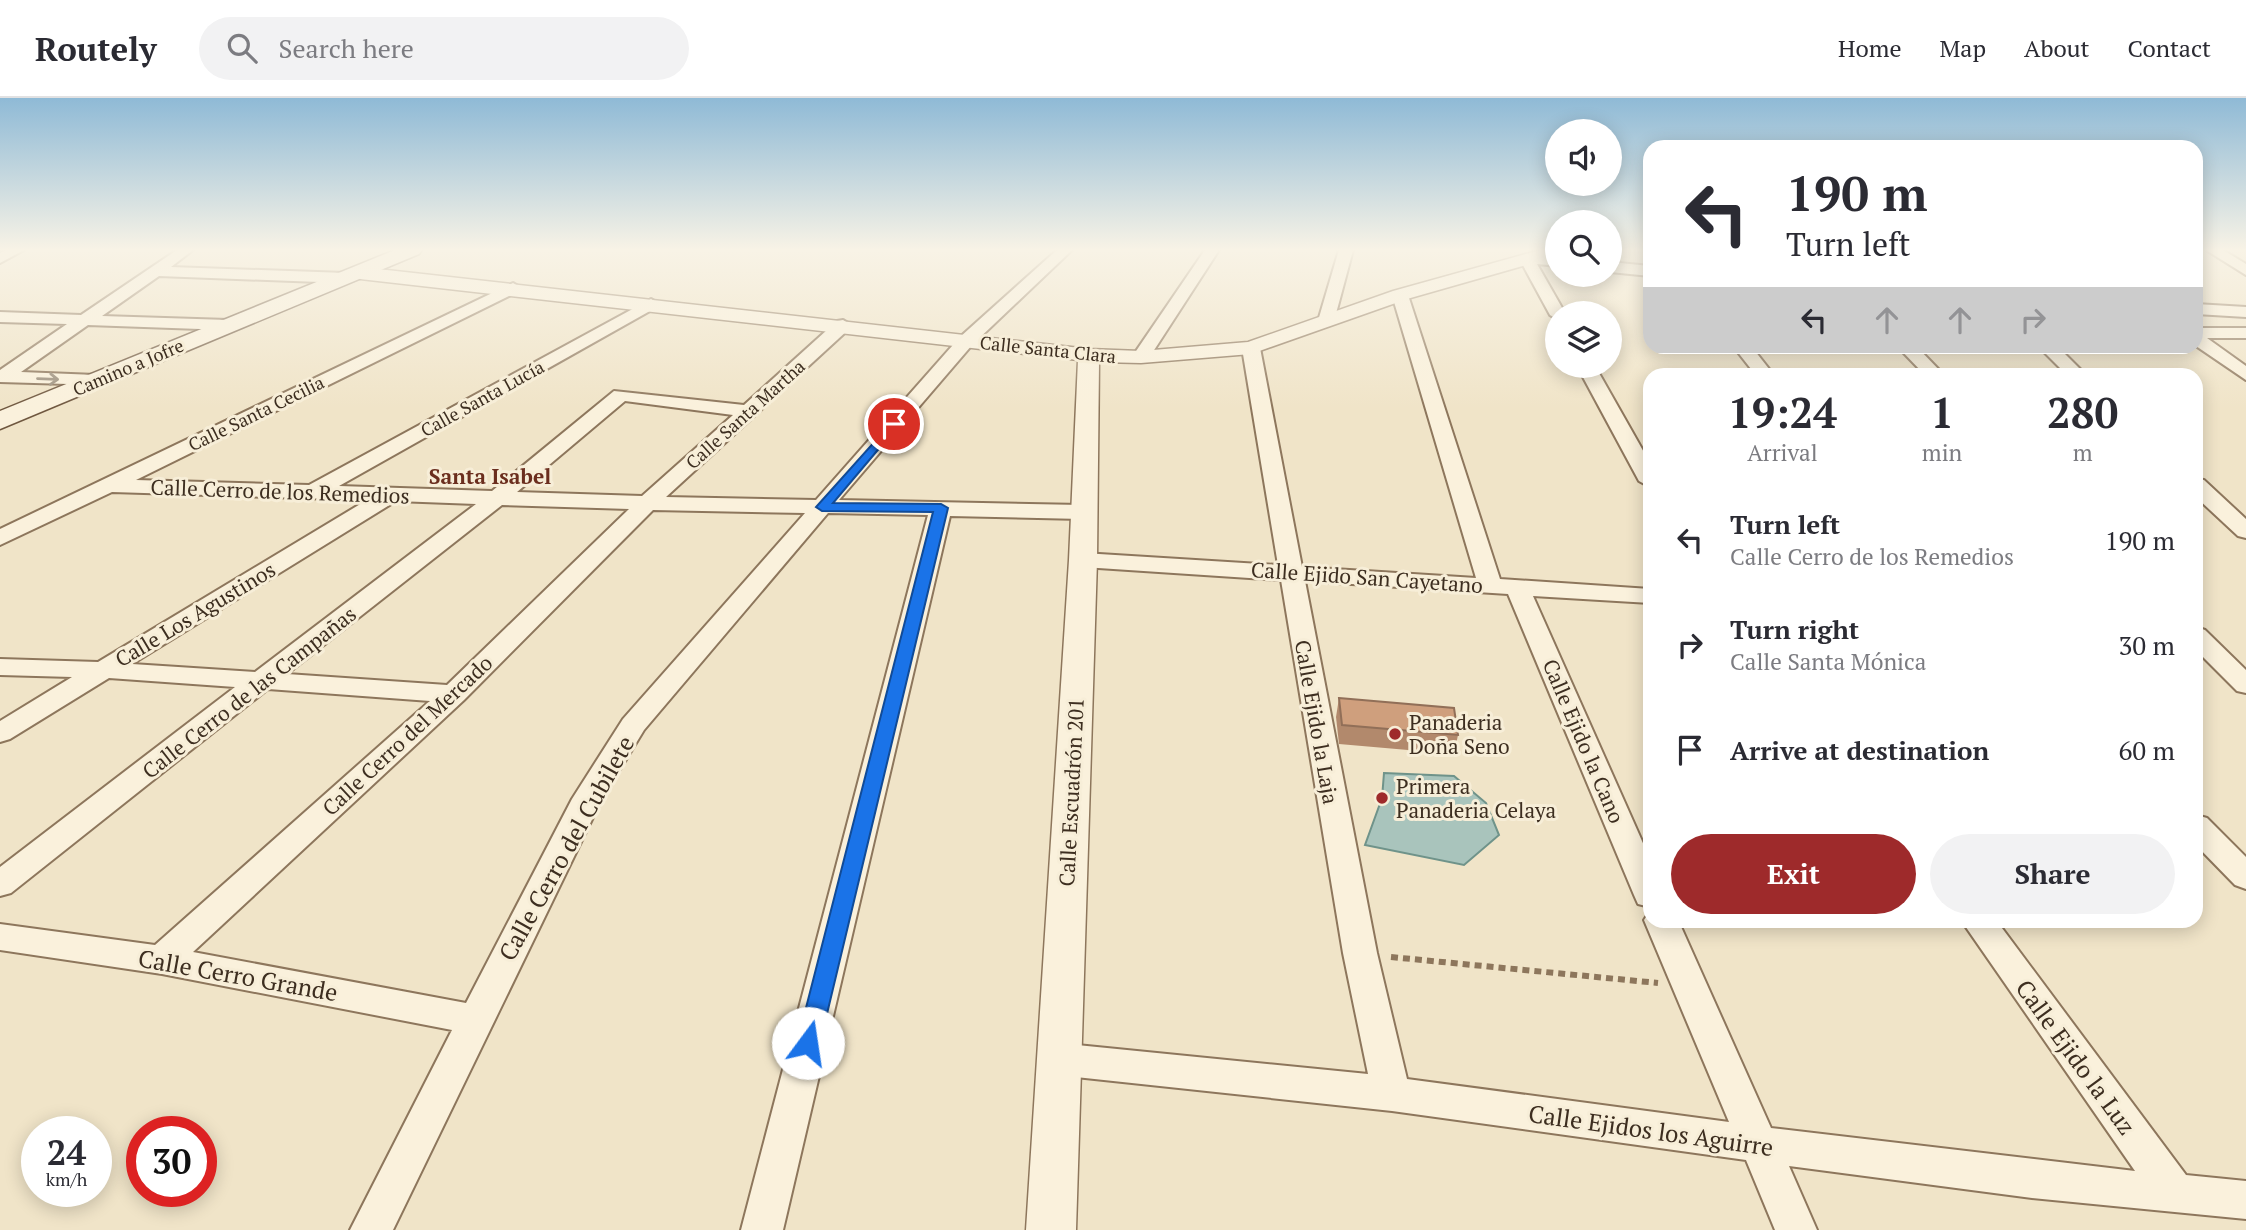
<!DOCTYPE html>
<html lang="en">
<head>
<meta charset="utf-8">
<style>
  :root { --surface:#fff; --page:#f2f2f3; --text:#2b2b33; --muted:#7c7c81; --line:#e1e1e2; --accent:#9e2a2b }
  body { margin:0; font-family:"PT Serif",serif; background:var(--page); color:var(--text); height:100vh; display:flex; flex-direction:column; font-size:26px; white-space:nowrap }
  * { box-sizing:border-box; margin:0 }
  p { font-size:23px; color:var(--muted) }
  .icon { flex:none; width:38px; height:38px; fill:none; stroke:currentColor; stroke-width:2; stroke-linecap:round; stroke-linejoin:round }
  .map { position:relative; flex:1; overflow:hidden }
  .details { position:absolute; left:1643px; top:270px; width:560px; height:560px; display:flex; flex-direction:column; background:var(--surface); border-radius:21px; box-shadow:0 4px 18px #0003 }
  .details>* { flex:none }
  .guide { position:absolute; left:1643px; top:42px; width:560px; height:214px; border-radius:21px; box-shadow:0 4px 18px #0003; background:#fff; color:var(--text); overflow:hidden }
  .tools { position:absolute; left:1545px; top:21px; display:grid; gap:14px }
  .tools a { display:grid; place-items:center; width:77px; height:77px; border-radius:50%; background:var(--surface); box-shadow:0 4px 18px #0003; font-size:35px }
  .speed { position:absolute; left:21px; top:1018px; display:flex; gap:14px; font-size:35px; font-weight:700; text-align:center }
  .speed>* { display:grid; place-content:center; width:91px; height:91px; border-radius:50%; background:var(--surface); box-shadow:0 4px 18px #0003; line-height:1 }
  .speed small { font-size:18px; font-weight:400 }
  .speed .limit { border:10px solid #d22; background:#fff; color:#111 }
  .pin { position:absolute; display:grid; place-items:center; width:60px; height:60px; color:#fff; margin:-30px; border:4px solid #fff; border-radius:50%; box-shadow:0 2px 7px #0007 }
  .me { position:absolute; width:77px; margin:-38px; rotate:14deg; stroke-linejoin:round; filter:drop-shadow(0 0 5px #0008) }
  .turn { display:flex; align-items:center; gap:24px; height:147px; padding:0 28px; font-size:32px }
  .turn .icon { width:91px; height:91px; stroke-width:2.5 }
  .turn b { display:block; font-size:49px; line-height:60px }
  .lanes { display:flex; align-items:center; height:66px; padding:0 28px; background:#0003; justify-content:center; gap:35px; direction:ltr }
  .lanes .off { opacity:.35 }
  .eta { display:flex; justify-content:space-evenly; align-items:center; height:119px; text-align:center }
  .eta b { font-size:42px; font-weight:700; line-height:49px }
  .action { display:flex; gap:14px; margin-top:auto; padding:14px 28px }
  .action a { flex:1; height:80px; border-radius:42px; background:var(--accent); color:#fff; font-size:28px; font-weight:700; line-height:80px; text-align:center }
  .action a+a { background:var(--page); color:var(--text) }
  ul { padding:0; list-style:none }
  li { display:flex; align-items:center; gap:21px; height:105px; padding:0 28px }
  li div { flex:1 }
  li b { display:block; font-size:26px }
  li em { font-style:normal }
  header { display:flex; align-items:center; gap:42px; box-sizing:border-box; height:98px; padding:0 35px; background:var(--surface); border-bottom:2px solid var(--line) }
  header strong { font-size:33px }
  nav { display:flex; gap:38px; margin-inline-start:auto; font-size:24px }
  .search { width:490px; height:63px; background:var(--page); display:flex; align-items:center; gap:18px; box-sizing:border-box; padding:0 24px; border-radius:38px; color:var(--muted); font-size:26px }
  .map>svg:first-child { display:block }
</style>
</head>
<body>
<header>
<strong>Routely</strong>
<div class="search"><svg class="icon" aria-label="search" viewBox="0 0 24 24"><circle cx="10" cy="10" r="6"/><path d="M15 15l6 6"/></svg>Search here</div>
<nav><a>Home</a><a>Map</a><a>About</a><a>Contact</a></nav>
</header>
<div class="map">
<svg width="2246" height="1132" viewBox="0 0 2246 1132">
  <rect width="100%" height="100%" fill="#f0e4c8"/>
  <!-- water -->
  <path fill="#a9c4bc" stroke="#6f938a" stroke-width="2" d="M1384,675L1454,678L1486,705L1499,737L1464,767L1365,747L1382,700Z"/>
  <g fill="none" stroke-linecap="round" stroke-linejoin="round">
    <defs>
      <path id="minor" d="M6,152H24L0,165V155Z
        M177,152H193L171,169L346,175L354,180L346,185L159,178L102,218L228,222L236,227L228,232L88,227L21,274L96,277L102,279L105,283L102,287L0,284V272L67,226L0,224V214L81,217Z
        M1057,152H1072L972,247L839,402L1082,407L1093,414L1082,421L950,418L783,1132H741L928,417L828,415L644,632L602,701L393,1132H350L452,932L162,876L0,852V826L155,847L430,603L268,591L11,795L0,798V769L235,589L109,580L10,641L0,644V623L72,579L0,577V561L98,564L367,402L112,394L0,447V431L513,185L521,190L519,193L136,382L309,387L651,201L659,206L657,209L339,388L492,393L614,293L744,307L837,223L843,222L851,227L849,231L666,399L816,402L960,239ZM625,303L733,317L642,398L517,394ZM396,403L476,406L255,574L132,566ZM502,407L629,411L447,587L287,576ZM653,412L805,415L623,621L572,701L466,905L193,854L464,602Z
        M1205,152H1219L1147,263H1135L1132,259Z
        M1339,152H1353L1334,223L1326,228L1318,223Z
        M2206,152H2223L2246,166V177Z
        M1526,156L1558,159V168L1537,166L1565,215H1558V222L1550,217L1519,160Z
        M1610,164L1650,168V178L1610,174Z
        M1400,192L1408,197L1500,481L1650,491V505L1533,498L1650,761V809L1638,806L1634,797L1508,496L1305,483L1377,855L1407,981L1729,1024L1644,822L1650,813V822H1678L1771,1030L2135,1073L1961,822H1996L2186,1077L2246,1083V1121L2032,1100L1789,1068L1817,1132H1775L1746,1062L1392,1013L1057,977L1044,972L1038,961L1044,950L1057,945L1368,976L1343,855L1281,482L1083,469L1075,467L1071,462L1075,457L1083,455L1278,467L1242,250L1251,245L1260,250L1302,469L1476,480L1392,197Z
        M2196,206L2246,209V219L2196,216Z
        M2196,230H2246V240H2207L2246,268V282L2196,248Z
        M1733,248H1751L1773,276H1755Z
        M1897,248H1916L1943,276H1924Z
        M2038,248H2057L2085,276H2066Z
        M1577,268H1595L1650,365V389L1639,383Z
        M2196,381L2204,382L2246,421V440L2238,438L2196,399Z
        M2196,529L2205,532L2246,572V595L2237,593L2196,552Z
        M2196,717L2207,720L2246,759V791L2235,787L2196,747Z"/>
      <path id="tertiary" d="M1540,152H1558V158L1407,201L1251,256L1141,265L1099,264L1097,462L1076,1132H1026L1069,462L1078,262L360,181L351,175L360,169L1089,251L1141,253L1248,244L1393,193Z"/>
      <path id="secondary" d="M395,152H422L419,156L0,331V313Z"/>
    </defs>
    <!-- minor casing -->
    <use href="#minor" stroke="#8d765c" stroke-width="4"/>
    <!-- tertiary casing -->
    <use href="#tertiary" stroke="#8d765c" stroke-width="3"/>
    <!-- secondary casing -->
    <use href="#secondary" stroke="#6f573f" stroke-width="3"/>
    <!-- path -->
    <path stroke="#8d765c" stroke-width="6" stroke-dasharray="7 5" stroke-linecap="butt" d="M1391,859L1658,885"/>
    <!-- minor -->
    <use href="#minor" fill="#faf1dc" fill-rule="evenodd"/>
    <!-- tertiary -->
    <use href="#tertiary" fill="#faf1dc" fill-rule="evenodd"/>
    <!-- secondary -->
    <use href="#secondary" fill="#faf1dc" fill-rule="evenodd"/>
  </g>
  <!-- wall -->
  <path fill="#b2896c" d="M1339,600L1458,637L1454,656L1339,646L1336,619Z"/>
  <!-- building -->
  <path fill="#cf9f7d" stroke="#916f58" stroke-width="2" d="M1339,600L1454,610L1458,637L1342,627Z"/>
  <!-- one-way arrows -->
  <defs><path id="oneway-shaft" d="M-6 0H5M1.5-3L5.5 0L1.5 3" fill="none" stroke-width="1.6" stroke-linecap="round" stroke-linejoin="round" transform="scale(1.75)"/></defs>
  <use stroke="#9c907e" href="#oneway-shaft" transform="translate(48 281) rotate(2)"/>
  <!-- sky -->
  <linearGradient id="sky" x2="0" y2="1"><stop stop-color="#8fbad6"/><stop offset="0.49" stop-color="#f8f3e6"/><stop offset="1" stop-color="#f8f3e6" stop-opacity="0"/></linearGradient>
  <rect width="2246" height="310" fill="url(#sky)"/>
  <!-- route -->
  <path fill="#1a73e8" stroke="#114b97" stroke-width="2" d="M894,322L900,326L898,328L833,405L941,406L948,410L820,945L816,952L808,954L800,952L797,945L933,414L822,413L816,409Z"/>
  <!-- markers -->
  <g fill="#9e2a2b" stroke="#f7eed8" stroke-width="2.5">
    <circle cx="1395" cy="636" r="7"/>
    <circle cx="1382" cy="700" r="7"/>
  </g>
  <g text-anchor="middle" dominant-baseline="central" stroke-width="6" stroke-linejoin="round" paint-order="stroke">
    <!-- far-street labels -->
    <g font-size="18" fill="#3d2e20" stroke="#f7eed8">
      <text transform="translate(1048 251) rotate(6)">Calle Santa Clara</text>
      <text transform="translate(128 269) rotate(-23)">Camino a Jofre</text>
      <text transform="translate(482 300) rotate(-29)">Calle Santa Lucía</text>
      <text transform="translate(256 315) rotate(-26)">Calle Santa Cecilia</text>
      <text transform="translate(745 316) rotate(-42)">Calle Santa Martha</text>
    </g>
    <!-- far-quarter labels -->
    <g font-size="21" font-weight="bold" fill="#6b2e1e" stroke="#f7eed8">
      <text x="490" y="378">Santa Isabel</text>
    </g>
    <!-- street labels -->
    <g font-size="21" fill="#3d2e20" stroke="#f7eed8">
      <text transform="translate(280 393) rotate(2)">Calle Cerro de los Remedios</text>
      <text transform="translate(1367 479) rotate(4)">Calle Ejido San Cayetano</text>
      <text transform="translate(195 516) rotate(-31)">Calle Los Agustinos</text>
      <text transform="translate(249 594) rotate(-38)">Calle Cerro de las Campañas</text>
      <text transform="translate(1317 624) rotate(80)">Calle Ejido la Laja</text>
      <text transform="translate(407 637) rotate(-43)">Calle Cerro del Mercado</text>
      <text transform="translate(1584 643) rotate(67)">Calle Ejido la Cano</text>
      <text transform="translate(1071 694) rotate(-87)">Calle Escuadrón 201</text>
    </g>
    <!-- poi labels -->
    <g font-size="21" fill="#3d2e20" stroke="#f7eed8" text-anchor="start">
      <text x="1409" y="624">Panaderia<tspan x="1409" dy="24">Doña Seno</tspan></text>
      <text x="1396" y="688">Primera<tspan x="1396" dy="24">Panaderia Celaya</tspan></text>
    </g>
    <!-- near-street labels -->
    <g font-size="24" fill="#3d2e20" stroke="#f7eed8">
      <text transform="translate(566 750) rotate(-61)">Calle Cerro del Cubilete</text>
      <text transform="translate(238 877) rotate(10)">Calle Cerro Grande</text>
      <text transform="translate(2076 959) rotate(54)">Calle Ejido la Luz</text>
      <text transform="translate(1651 1032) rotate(8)">Calle Ejidos los Aguirre</text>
    </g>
  </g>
</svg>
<div class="tools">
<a><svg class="icon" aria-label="sound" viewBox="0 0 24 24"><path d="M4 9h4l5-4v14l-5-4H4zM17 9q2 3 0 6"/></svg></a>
<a><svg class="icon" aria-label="search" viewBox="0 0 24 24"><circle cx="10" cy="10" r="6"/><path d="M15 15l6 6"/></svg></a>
<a><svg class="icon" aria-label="layers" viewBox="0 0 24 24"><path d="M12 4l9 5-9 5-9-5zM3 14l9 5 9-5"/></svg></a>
</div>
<div class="speed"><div>24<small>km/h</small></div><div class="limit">30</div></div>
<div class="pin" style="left:894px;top:326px;background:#d93025"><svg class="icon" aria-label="arrive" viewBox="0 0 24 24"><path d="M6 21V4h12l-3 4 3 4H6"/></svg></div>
<svg class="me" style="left:808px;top:945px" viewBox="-20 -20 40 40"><circle r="19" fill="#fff"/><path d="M0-13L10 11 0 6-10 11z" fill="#1a73e8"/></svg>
<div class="guide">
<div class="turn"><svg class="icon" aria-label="left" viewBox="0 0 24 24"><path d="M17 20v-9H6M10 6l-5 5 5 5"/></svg><div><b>190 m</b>Turn left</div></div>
<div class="lanes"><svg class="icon" aria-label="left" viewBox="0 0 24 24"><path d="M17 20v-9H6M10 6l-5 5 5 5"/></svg><svg class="icon off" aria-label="ahead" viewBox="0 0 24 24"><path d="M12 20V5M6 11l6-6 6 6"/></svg><svg class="icon off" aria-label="ahead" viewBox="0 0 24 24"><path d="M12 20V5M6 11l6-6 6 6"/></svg><svg class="icon off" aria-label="right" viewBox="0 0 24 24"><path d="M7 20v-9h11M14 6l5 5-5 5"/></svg></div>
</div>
<section class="details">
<div class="eta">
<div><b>19:24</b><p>Arrival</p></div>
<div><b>1</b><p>min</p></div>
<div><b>280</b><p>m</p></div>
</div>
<ul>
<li><svg class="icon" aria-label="left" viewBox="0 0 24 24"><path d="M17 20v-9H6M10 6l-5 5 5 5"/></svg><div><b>Turn left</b><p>Calle Cerro de los Remedios</p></div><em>190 m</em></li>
<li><svg class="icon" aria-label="right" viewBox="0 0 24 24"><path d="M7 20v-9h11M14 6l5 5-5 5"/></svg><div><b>Turn right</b><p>Calle Santa Mónica</p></div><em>30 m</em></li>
<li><svg class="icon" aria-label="arrive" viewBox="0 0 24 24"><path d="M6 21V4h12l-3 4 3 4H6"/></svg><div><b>Arrive at destination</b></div><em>60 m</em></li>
</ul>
<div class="action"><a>Exit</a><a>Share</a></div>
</section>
</div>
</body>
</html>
